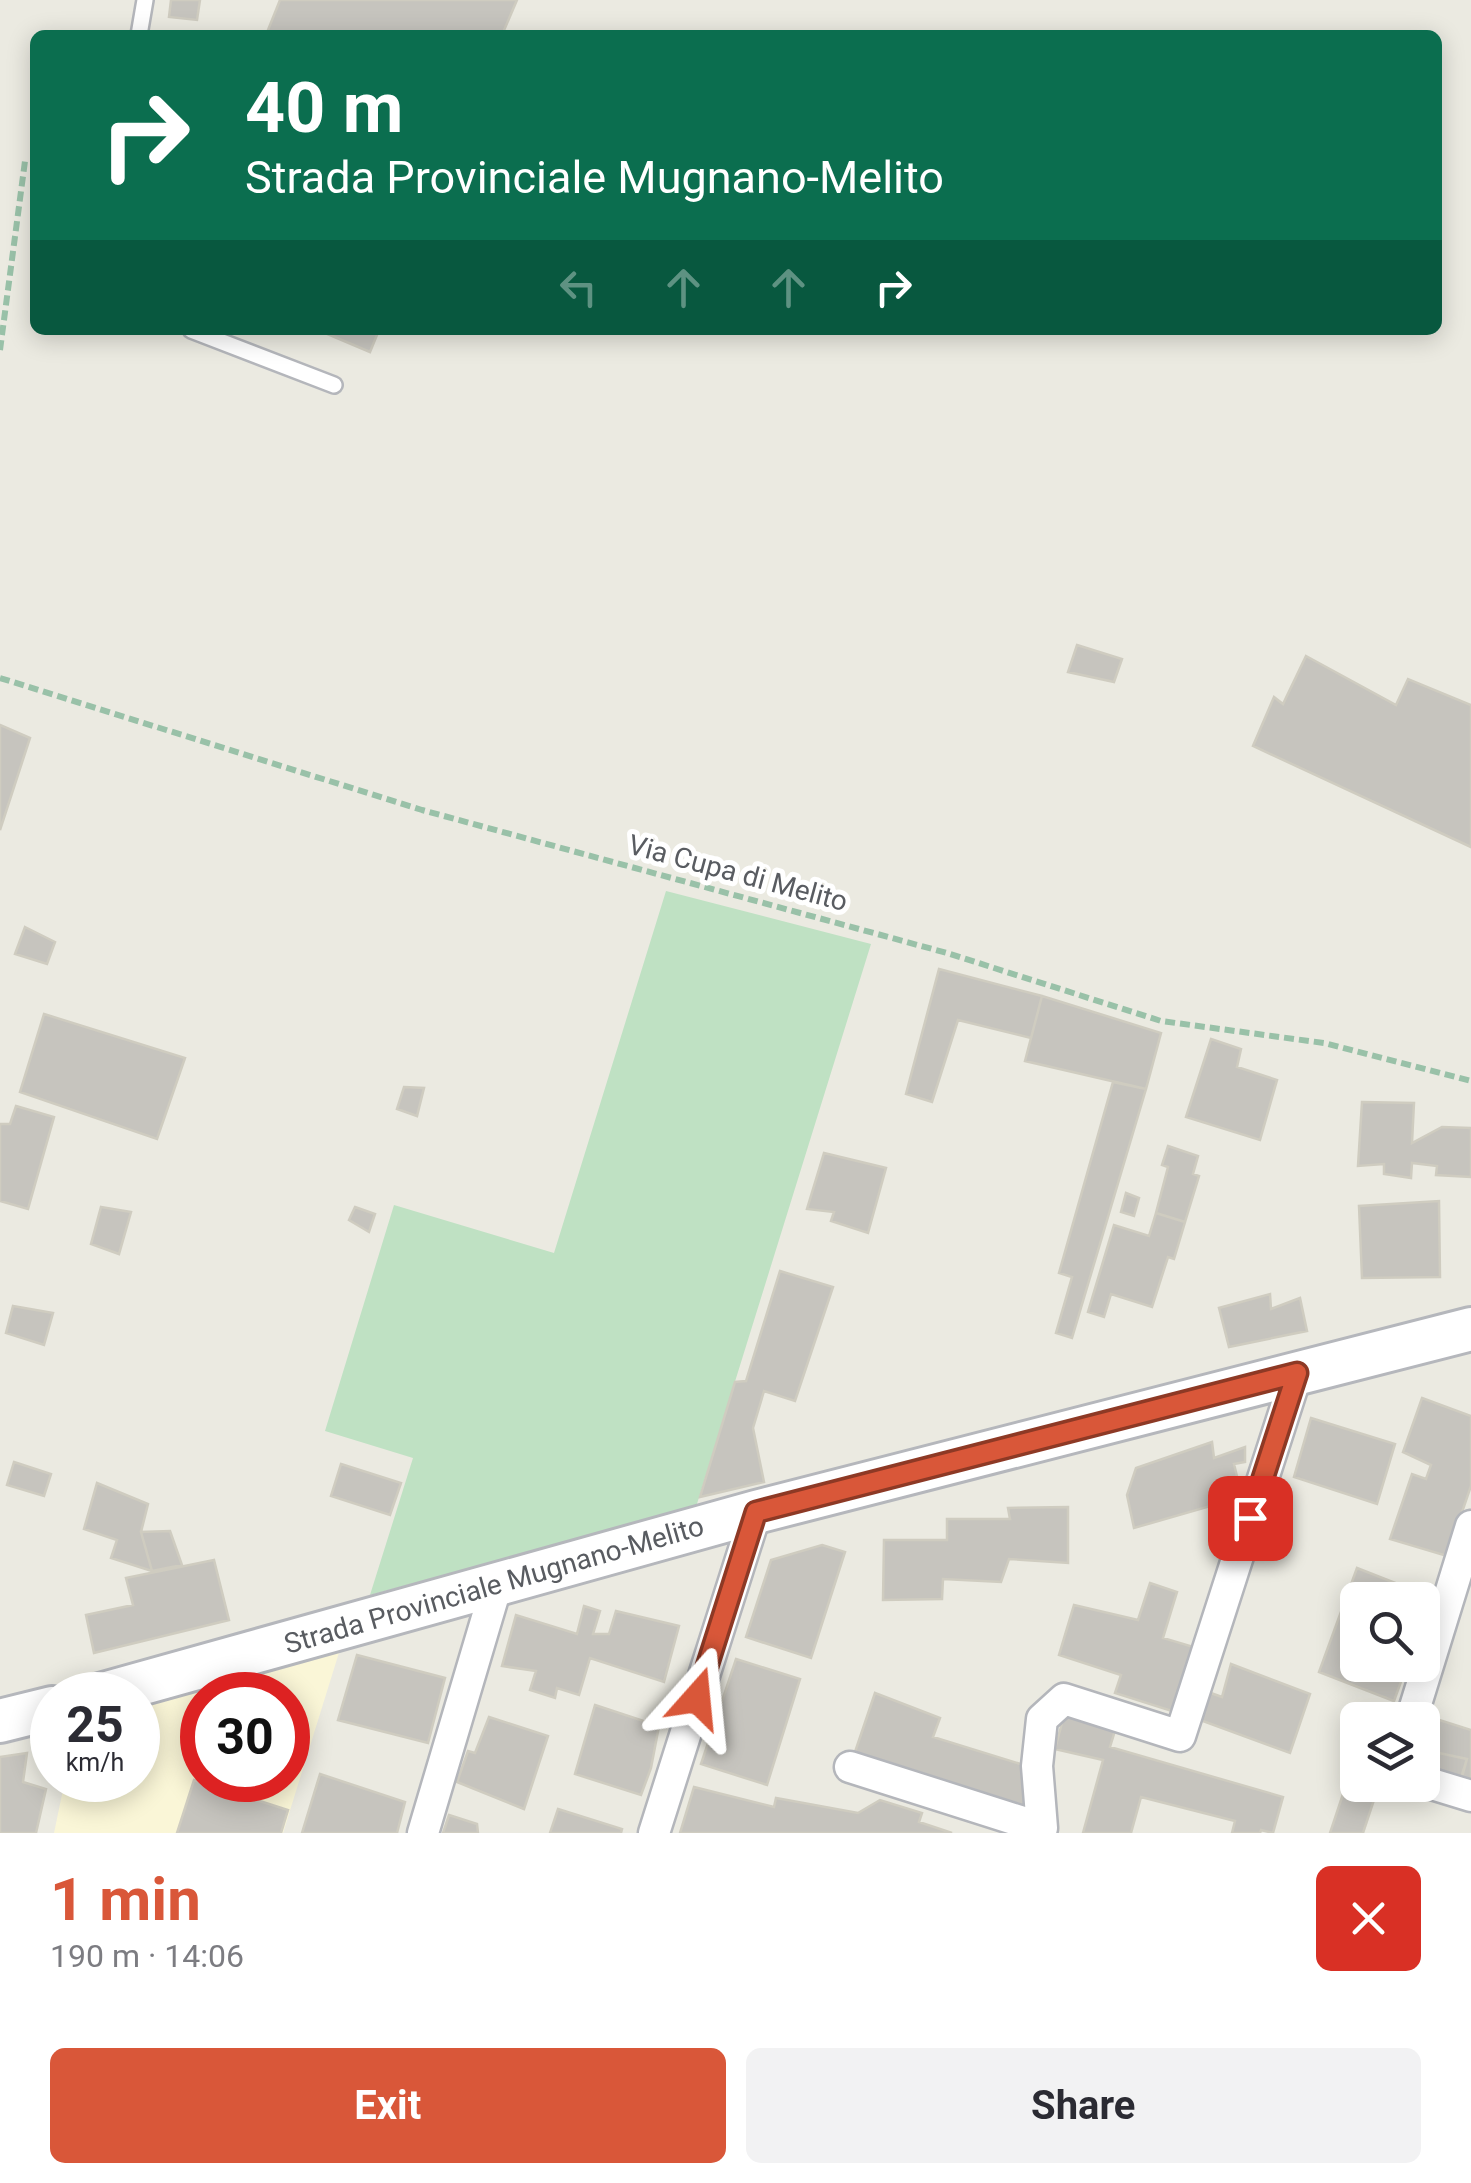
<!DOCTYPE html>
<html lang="en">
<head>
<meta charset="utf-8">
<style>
  :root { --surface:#fff; --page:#f2f2f3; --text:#2b2b33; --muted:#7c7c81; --accent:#d95739 }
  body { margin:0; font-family:Roboto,sans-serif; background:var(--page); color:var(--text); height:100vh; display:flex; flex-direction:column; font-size:38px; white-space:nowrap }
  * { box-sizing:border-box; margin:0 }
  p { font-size:32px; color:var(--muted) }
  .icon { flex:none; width:55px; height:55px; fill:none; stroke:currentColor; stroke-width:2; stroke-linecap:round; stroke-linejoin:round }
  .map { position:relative; height:1833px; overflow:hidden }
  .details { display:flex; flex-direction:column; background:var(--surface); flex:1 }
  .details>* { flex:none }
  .hud { position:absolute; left:30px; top:30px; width:1412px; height:305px; border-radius:15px; box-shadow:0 5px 25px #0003; background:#0b6e4f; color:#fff; overflow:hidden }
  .fabs { position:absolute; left:1340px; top:1582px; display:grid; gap:20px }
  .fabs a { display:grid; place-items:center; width:100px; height:100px; border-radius:15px; background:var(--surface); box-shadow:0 5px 25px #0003; font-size:50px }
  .speed { position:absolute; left:30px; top:1672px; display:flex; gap:20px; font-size:50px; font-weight:700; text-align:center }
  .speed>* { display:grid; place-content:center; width:130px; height:130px; border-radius:50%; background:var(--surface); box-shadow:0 5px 25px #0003; line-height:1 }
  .speed small { font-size:25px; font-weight:400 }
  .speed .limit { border:15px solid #d22; background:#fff; color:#111 }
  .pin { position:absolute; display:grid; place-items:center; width:85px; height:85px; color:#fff; margin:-42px; border-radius:20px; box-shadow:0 5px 15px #0006 }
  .me { position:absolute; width:110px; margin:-55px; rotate:18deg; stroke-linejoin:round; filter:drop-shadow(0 0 8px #0008) }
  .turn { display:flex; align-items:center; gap:35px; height:210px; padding:0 50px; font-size:45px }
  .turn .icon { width:130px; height:130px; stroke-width:2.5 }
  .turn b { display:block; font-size:70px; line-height:85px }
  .lanes { display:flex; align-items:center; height:95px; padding:0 50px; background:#0003; justify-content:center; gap:50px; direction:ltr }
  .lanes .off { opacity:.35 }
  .round { display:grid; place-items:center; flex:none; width:105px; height:105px; border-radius:15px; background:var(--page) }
  .overview { display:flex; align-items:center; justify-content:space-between; height:170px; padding:0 50px }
  h1 { font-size:60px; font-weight:700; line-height:75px; color:var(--accent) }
  .cta { display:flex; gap:20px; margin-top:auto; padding:20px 50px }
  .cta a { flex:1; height:115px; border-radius:15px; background:var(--accent); color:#fff; font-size:40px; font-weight:700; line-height:115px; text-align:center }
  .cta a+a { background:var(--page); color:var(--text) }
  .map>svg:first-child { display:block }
</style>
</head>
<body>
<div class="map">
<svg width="1471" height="1833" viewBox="0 0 1471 1833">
  <rect width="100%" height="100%" fill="#ebeae1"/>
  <!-- commercial -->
  <path fill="#faf6d7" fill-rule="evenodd" d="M342,1643L283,1833H54L65,1780H138V1698ZM202,1695H288V1780H202Z"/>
  <!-- green -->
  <path fill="#bfe1c3" d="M666,891L871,944L696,1507L370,1595L413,1458L325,1431L394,1205L554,1253Z"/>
  <!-- building -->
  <path fill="#c6c4be" stroke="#cfccc0" stroke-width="2.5" d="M171,0H200L197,20L169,17Z
    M280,0H517L502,35H266Z
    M318,330H379L370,352Z
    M1077,645L1122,659L1114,682L1068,672Z
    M1306,656L1396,705L1408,679L1471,705V847L1253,746L1274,697L1283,704Z
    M0,725L30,738L0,830Z
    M25,927L55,942L47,964L15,954Z
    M939,969L1042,996L1031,1038L958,1020L932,1102L906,1094Z
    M1042,996L1161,1033L1146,1089L1025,1061Z
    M44,1014L185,1058L157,1139L20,1092Z
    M1211,1039L1241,1049L1237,1067L1277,1080L1260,1140L1186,1117Z
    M1113,1082L1146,1089L1072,1338L1056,1333L1072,1277L1059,1273Z
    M404,1087L424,1088L417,1116L397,1109Z
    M1362,1102L1414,1103L1412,1143L1442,1127L1471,1128V1177L1436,1175L1437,1166L1412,1163L1411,1178L1384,1174V1164L1358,1166Z
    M16,1106L54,1117L28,1209L0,1201V1124H10Z
    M1168,1146L1198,1156L1193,1174L1199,1176L1185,1222L1156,1213L1168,1167L1162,1165Z
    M824,1153L886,1168L868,1233L831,1221L834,1212L807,1209Z
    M1126,1193L1139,1198L1134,1216L1121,1212Z
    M1439,1201L1440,1277L1362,1278L1359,1206Z
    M101,1207L131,1212L119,1254L91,1244Z
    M355,1207L375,1214L369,1232L349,1220Z
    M1156,1213L1185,1222L1174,1259L1168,1257L1152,1307L1111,1294L1104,1317L1088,1312L1114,1225L1149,1236Z
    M780,1271L833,1287L795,1401L764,1391L753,1428L764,1482L700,1497L735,1382L746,1381Z
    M1270,1294L1271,1309L1300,1298L1307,1331L1229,1347L1219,1308Z
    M13,1306L53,1313L44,1345L6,1333Z
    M1422,1398L1471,1416V1486L1447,1556L1390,1539L1412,1474L1426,1479L1431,1465L1403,1452Z
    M1311,1418L1395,1444L1377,1504L1294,1477Z
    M1212,1442L1214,1458L1245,1447V1462L1234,1464L1242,1497L1134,1528L1127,1495L1136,1468Z
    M14,1462L51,1474L44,1496L7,1485Z
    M341,1464L401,1483L390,1515L331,1496Z
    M97,1483L148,1504L141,1532L152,1571L111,1558L117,1540L84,1529Z
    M1068,1507V1563L1009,1559L1001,1582L943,1579L942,1599L883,1600L884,1540H947V1519H1010L1008,1508Z
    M170,1531L182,1565L152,1571L141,1532Z
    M822,1545L845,1552L811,1658L746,1637L771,1560Z
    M214,1560L229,1620L94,1653L86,1615L133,1605L126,1578Z
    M1357,1568L1431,1597L1422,1620V1600H1358V1665H1407L1394,1701L1319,1672Z
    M1150,1583L1177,1592L1163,1638L1197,1648L1178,1713L1115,1693L1121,1675L1059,1655L1074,1605L1138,1620Z
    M584,1606L600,1611L593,1634H609L616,1611L679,1626L664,1682L590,1658L579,1695L557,1688L555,1698L530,1690L536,1671L502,1666L516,1615L577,1634Z
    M357,1655L445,1678L428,1743L338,1720Z
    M736,1659L800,1679L767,1785L701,1764Z
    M1231,1664L1310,1694L1290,1753L1200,1720L1208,1692L1222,1697Z
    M875,1693L940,1718L933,1737L1030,1767L1035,1809L855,1752Z
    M595,1705L659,1726L651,1768L641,1795L575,1774Z
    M1066,1708L1117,1724L1110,1747L1283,1797L1273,1833L1261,1830L1260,1833H1232L1235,1821L1141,1797L1131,1833H1083L1103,1760L1055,1749Z
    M489,1717L548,1736L524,1809L457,1782L468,1751L475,1753Z
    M1433,1718L1471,1730V1795L1458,1791L1467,1759L1425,1750Z
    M1425,1750L1467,1759L1460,1781L1422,1770Z
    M27,1753L23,1782L46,1789L36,1833H0V1757Z
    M1352,1767L1358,1769V1785H1379L1363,1833H1330Z
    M320,1774L405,1802L397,1833H302Z
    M194,1780L288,1810L281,1833H177Z
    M694,1787L774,1807L776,1798L858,1813L880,1800L922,1813L919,1822L952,1833H680Z
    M558,1809L622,1829L621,1833H550Z
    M449,1815L477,1824L478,1833H443Z"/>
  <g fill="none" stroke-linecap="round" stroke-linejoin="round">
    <defs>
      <path id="lane" d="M139,35L145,0
        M191,330L334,385"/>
      <path id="street" d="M1411,1720L1471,1526
        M850,1767L1042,1828L1037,1766L1042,1719L1064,1699L1180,1736L1297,1373
        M1422,1781L1471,1796
        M423,1833L497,1584
        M654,1833L756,1512"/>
      <path id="secondary" d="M100,1695L756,1512L1471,1329
        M0,1721L52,1708"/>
    </defs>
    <!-- lane casing -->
    <use href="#lane" stroke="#b4b6bb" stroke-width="20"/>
    <!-- street casing -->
    <use href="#street" stroke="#b4b6bb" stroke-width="35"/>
    <!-- secondary casing -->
    <use href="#secondary" stroke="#b5b7bc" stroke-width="48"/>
    <!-- path -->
    <path stroke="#99c1a8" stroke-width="6" stroke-dasharray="10 5" stroke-linecap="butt" d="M0,350L25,161
      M0,678L422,810L947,953L1161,1021L1324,1043L1471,1081"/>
    <!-- lane -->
    <use href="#lane" stroke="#fff" stroke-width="15"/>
    <!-- street -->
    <use href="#street" stroke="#fff" stroke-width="30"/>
    <!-- secondary -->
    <use href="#secondary" stroke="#fff" stroke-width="42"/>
  </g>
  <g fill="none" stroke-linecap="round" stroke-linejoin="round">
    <defs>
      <path id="route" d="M697,1698L756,1512L1297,1373L1250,1518"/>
    </defs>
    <!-- route casing -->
    <use href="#route" stroke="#8d3925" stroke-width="25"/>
    <!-- route -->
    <use href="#route" stroke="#d95739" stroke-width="18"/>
  </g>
  <g text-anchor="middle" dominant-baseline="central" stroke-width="10" stroke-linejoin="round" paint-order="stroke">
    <!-- street labels -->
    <g font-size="28" fill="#595c61" stroke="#fff">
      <text transform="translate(738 873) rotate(15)">Via Cupa di Melito</text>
      <text transform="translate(494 1585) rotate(-16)">Strada Provinciale Mugnano-Melito</text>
    </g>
  </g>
</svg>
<div class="fabs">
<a><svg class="icon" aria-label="search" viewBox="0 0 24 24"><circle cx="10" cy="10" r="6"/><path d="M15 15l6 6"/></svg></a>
<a><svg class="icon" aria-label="layers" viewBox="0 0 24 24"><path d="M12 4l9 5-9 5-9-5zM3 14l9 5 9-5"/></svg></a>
</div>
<div class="speed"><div>25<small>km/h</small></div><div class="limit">30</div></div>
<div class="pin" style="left:1250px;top:1518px;background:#d93025"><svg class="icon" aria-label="arrive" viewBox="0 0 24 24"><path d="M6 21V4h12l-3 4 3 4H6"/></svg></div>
<svg class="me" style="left:697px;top:1698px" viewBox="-20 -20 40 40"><path d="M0-17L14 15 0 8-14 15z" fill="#d95739" stroke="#fff" stroke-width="4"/></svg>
<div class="hud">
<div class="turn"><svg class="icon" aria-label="right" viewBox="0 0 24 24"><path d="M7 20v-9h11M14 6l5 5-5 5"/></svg><div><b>40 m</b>Strada Provinciale Mugnano-Melito</div></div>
<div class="lanes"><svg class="icon off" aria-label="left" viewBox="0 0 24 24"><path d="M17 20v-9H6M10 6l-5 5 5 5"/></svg><svg class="icon off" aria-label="ahead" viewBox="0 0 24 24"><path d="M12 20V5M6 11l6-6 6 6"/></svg><svg class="icon off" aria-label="ahead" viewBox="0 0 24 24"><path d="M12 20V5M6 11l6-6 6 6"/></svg><svg class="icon" aria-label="right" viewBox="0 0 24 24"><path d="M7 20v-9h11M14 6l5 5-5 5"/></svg></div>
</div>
</div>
<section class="details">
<div class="overview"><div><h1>1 min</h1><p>190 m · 14:06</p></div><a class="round" style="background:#d93025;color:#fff"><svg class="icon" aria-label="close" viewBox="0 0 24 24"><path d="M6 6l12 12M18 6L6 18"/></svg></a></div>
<div class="cta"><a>Exit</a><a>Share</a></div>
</section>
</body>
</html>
